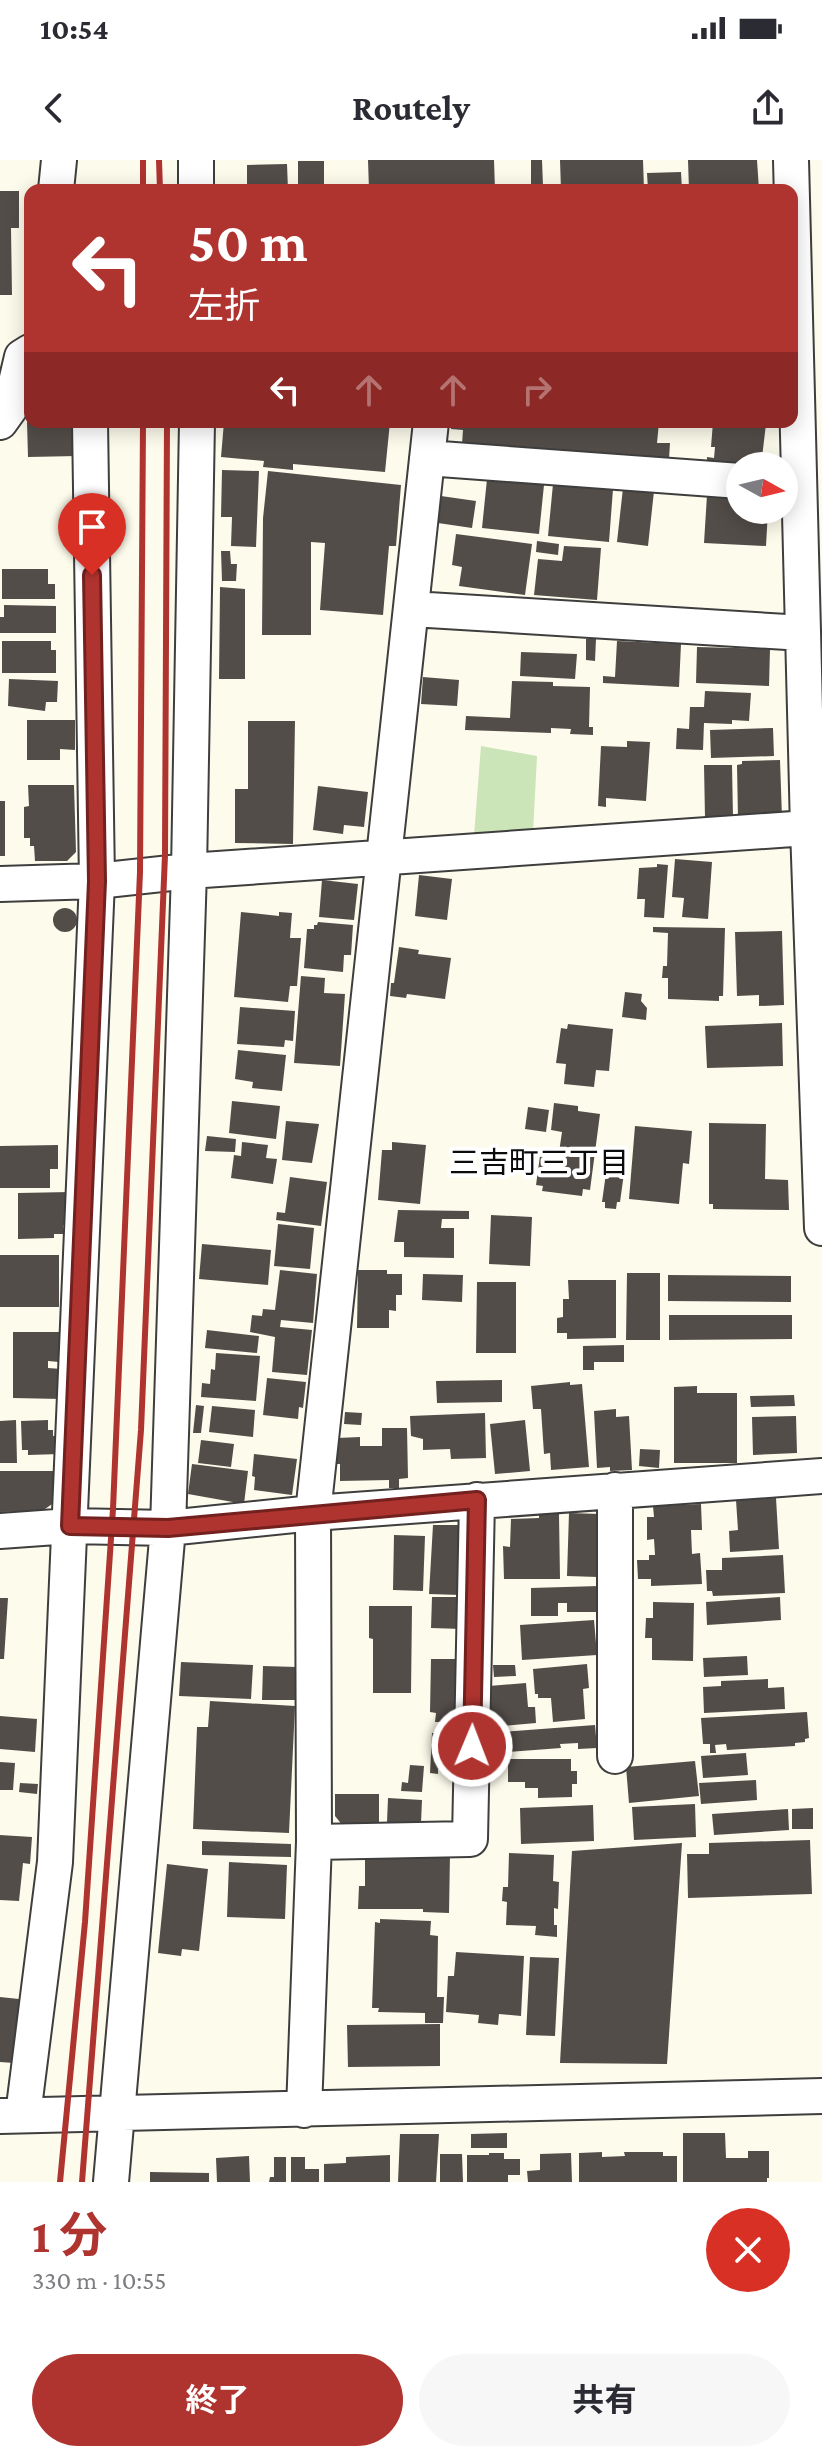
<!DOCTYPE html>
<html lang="ja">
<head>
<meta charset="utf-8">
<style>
  :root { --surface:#fff; --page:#f7f7f7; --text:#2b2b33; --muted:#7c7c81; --accent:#af332f }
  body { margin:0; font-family:"Crimson Pro","Noto Sans JP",serif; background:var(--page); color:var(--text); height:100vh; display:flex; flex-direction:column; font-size:30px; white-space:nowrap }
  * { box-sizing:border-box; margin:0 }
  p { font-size:26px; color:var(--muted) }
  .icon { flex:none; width:44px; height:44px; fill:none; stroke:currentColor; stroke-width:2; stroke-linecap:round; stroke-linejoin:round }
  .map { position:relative; height:2022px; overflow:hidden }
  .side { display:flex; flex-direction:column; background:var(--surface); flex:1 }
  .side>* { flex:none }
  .top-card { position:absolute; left:24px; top:24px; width:774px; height:244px; border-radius:16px; box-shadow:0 4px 20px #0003; background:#af332f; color:#fff; overflow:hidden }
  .needle { width:52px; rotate:98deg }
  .tools { position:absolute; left:726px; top:292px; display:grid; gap:16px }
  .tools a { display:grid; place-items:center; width:72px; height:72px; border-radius:50%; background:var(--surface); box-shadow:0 4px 20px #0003; font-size:40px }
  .pin { position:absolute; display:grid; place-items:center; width:68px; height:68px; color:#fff; margin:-82px -34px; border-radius:50% 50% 50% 0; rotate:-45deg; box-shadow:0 0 8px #0007 }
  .pin .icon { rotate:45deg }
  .me { position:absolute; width:88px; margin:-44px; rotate:1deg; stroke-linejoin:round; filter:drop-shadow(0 0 6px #0008) }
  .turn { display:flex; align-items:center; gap:28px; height:168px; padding:0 32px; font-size:36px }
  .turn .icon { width:104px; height:104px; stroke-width:2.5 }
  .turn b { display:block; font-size:56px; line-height:68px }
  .lanes { display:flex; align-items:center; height:76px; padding:0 32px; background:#0003; justify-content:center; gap:40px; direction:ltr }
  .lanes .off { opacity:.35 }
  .round { display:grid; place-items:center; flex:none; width:84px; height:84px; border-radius:42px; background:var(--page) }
  .head { display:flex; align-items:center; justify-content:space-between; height:136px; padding:0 32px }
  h1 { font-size:48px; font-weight:700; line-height:60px; color:var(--accent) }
  .action { display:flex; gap:16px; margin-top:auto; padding:16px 32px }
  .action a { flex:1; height:92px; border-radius:48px; background:var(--accent); color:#fff; font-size:32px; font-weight:700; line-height:92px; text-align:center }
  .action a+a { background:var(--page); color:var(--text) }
  .status { display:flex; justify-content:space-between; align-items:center; height:56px; padding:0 40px; background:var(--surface); direction:ltr }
  .status svg { height:22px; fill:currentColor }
  header { display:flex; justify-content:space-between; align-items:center; height:104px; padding:0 32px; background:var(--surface); font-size:36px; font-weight:700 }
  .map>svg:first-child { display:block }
</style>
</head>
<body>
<div class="status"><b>10:54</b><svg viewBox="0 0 49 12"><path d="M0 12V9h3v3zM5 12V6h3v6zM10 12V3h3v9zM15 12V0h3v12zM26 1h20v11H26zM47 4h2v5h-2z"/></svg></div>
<header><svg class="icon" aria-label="back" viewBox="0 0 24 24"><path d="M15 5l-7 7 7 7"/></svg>Routely<svg class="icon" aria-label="share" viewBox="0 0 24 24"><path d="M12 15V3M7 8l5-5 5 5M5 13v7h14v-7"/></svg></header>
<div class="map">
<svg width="822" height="2022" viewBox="0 0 822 2022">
  <rect width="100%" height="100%" fill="#fdfbeb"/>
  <!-- green -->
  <path fill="#cbe4b8" d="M481,586L537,596L533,672L474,676Z"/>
  <!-- building -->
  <path fill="#534d49" d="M368,0H494L495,30H369Z
    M531,0H542L543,26H531Z
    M560,0H643L644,30H561Z
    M688,0H757L759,30H689Z
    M298,1H324V30H298Z
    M287,4L288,30H247V5Z
    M681,12L682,30H648L647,13Z
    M0,31H19V68H11L12,135H0Z
    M27,262H76L77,296L28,297Z
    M224,262H390L385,312L293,304V310L263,307L264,301L221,297Z
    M451,262H630V264L650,266V262H659L657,283H670L669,299L462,284L463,270L451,269Z
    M713,262L766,264L761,306L707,301V297L714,298L715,287H711Z
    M222,310L259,311L256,387L231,386L232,357H221Z
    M268,311L401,325L396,386H389L383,455L320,450L325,383L311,382V475H262L263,358Z
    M487,319L544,325L539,374L482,368Z
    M553,324L613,329L609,382L548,376Z
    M623,328L654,331L648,386L617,382Z
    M707,335L740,336V350H768L766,386L704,383Z
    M441,336L476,341L472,368L438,363Z
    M456,374L532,384L525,435L459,426L462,407L452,405Z
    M537,381L559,384L558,395L536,392Z
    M564,386L601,388L597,440L534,435L538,399L562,401Z
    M221,391H230L231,404H237L236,421H222Z
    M2,409H48V424H55V439H2Z
    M220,427L245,429V519H219Z
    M4,445L56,446V473H0V457H4Z
    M586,479H596L595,501L586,500Z
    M2,481H51V490H56V513H2Z
    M617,481L681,484L679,527L603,523V516L615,517Z
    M697,487L770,489L769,526L696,523Z
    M521,492L577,494L575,519L520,516Z
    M423,517L459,520L457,546L421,544Z
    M9,519L58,521L57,542H46L45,551L8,546Z
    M512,521L553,522V526L590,527L589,567H593V575L570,574L571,569L551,568V573L465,570L466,556L510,558Z
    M705,531L751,533L749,561L732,560V564L704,563L703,590L676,589L677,568L689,569L690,547H704Z
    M27,560H75V590L60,589V600H27Z
    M248,561H295L293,684L235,683V629H248Z
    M773,568L774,596L711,598L710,570Z
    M627,581L650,582L646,641L606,638V647L598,646L601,586L627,587Z
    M780,600L782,657L738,659L737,605L742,604V601Z
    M704,605H732L733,657L705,658Z
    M28,625H74L76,692L67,701H35L34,686H30V678H24V647L29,646Z
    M318,626L368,632L364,667L344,665L343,674L313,670Z
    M0,641H5V696H0Z
    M675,699L712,702L708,759L682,757L684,738L672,737Z
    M657,704L668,705L664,758L644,757L645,739H637L639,708L657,707Z
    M419,715L452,719L447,760L415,756Z
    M322,720L358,724L354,760L319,757Z
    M53 760a12 12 0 1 1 24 0a12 12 0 1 1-24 0Z
    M241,752L279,756V752L292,753L290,778H301L297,826H290L288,842L234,837Z
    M318,762L353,765L351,795H344L343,812L304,808L307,769H314V765H317Z
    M653,767L725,768L723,836H719V841L668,839V818H662L663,806H667L668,773L653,772Z
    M782,771L784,845L759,846V835L737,836L735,772Z
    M399,787L419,790L418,794L451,798L445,839L407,834L406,838L390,836L391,823H394Z
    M301,816L325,818L324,833L345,834L340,906L294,903Z
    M625,832L642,834L641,841L647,848L646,860L622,857Z
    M240,847L295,851L293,881L285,880L284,887L237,884Z
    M782,863L783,906L707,908L705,866Z
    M568,864L613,869L609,911L596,910L594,927L564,924L566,904L556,903L561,868L567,869Z
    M238,890L286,895L282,931L252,928L253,922L235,919Z
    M232,941L280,946L276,979L229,973Z
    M554,943L578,946V951L600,954L590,1030L583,1029L582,1036L542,1031L543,1026L536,1025L540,996L558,999L562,972L551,970Z
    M528,947L549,950L546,972L525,969Z
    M286,961L319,964L312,1003L282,1000Z
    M709,963L766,964L765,1019L788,1020L789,1050L713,1049V1044H709Z
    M635,966L692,971L689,1004L683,1003L679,1044L629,1039Z
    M207,976L236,979L235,992L205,991Z
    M242,982L268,985L266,998L277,999L273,1024L231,1018L234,995L241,996Z
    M392,982L426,985L420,1044L378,1040L382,990H392Z
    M58,985V1009H50V1028H0V986Z
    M617,1005L625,1006L620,1042H617L616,1049L605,1048V1042H602L606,1013L616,1015Z
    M290,1017L327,1022L321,1066L276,1060L277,1052L285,1053Z
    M70,1032V1065H63V1074H54V1078L18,1079V1033Z
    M398,1050L469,1051V1059H442L441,1068H454V1098L404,1097V1082H394Z
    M491,1055L532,1057L530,1106L489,1104Z
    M278,1064L314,1068L310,1109L274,1106Z
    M202,1084L271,1090L268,1125L199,1119Z
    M0,1095H59V1147H0Z
    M280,1110L317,1114L313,1163L281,1160L280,1167L312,1170L307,1215L272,1212L275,1177L250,1172L252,1155L262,1156L263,1149L275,1150Z
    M358,1110H387V1114H402V1135H396V1151L389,1150V1168H357Z
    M627,1113H660V1180H626Z
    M423,1114L463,1115L462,1142L422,1140Z
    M668,1115L791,1116V1142L668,1141Z
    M568,1120H616V1178L567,1179V1173H557V1158L563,1157V1139H569Z
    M477,1122H516V1193H476Z
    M669,1155H792V1179L669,1180Z
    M207,1170L259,1176L257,1193L205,1188Z
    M13,1172H59V1202L48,1201V1208L62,1209L61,1239L13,1238Z
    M624,1185V1202H594V1210H583V1186Z
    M216,1193L260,1196L256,1241L201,1237L202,1223L210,1224L211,1209L215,1210Z
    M267,1218L306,1222L303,1248L299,1247L298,1259L263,1255Z
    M502,1220V1242L437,1243L436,1221Z
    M570,1222V1225L582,1224L589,1307L551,1310L550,1293L544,1294L541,1249H533L531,1226Z
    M697,1226V1233H737V1303H674V1227Z
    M794,1235L795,1246L751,1247L750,1236Z
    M196,1245L204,1246L201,1273H193Z
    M212,1246L255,1250L253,1277L209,1272Z
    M616,1249V1257L629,1256L632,1310L610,1311V1307L597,1308L594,1251Z
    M345,1252L362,1253L361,1265L344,1264Z
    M485,1253L486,1298L451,1299L450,1289L423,1290V1279L411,1276L410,1256Z
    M796,1256L797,1293L753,1295L752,1257Z
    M16,1260L17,1303H0V1261Z
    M48,1260V1270H53V1276L60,1275V1294L28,1295V1290H22L21,1261Z
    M525,1260L530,1311L495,1314L490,1264Z
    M382,1268H407L408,1318L399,1319V1328H389V1320L340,1321V1304H335L337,1278L360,1277V1286H382Z
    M201,1280L234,1284L231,1307L198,1303Z
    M640,1289L660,1290L659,1308L639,1306Z
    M254,1294L297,1299L292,1335L254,1330L255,1317L252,1316Z
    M192,1304L248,1311L244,1344L188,1334Z
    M0,1311H58V1340L42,1351L0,1352Z
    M776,1338L779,1389L730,1392L729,1371L738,1370L736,1340Z
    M701,1344L702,1370H691L692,1394L700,1393L702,1424L651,1426V1419H638L637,1400H649V1395H655L654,1379L647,1380V1357H654L653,1346Z
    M569,1353L600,1354L598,1417L567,1416Z
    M539,1354H559L560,1419H504L503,1386L510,1387L511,1359L539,1358Z
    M433,1365H461L460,1435L429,1434Z
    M394,1375L425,1376L423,1431L393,1430Z
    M783,1395L785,1433L713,1436L712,1431H707L706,1410H722V1398Z
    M599,1426V1452H567V1443H558V1456H531V1428Z
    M432,1437H463L462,1469L431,1468Z
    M780,1437L781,1460L707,1465L706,1442Z
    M0,1438H8L4,1499H0Z
    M653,1442L694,1443L693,1501L652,1500V1478H645L646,1458H653Z
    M369,1446H412L411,1533H373V1479L369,1478Z
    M594,1460L597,1495L522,1500L520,1465Z
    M747,1496L748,1515L704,1517L703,1498Z
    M431,1499H461L457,1562H435L436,1553L430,1552Z
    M181,1502L253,1505L251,1539L179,1536Z
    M587,1504L589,1528L583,1529L585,1559L553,1562L551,1538H538V1534H535L533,1509Z
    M493,1505H515L516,1516L494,1517Z
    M263,1506L297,1507L296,1540H262Z
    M768,1519V1528L784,1527L785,1549L704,1553L703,1527L721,1526V1521Z
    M526,1523L528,1547H535L536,1563L492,1567L489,1526Z
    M210,1541L295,1546L289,1673L193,1669L197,1567H208Z
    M807,1552L809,1578L805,1579V1582L795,1583V1586L727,1590L726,1584L715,1585L716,1593H710V1584H703L701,1558Z
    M0,1556L37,1559L35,1592L0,1589Z
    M595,1565L597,1588L578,1589V1583L560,1584L561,1588L508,1592L507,1588L502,1589L501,1572Z
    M432,1573L457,1574L456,1610L438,1609V1614L430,1613Z
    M746,1593L748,1615L703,1618L701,1596Z
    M508,1599H571V1611H577V1624H572V1637L538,1638V1628H525V1622H508Z
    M695,1601L699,1636L629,1643L626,1607Z
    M0,1602L15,1603L13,1630H0Z
    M410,1605L424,1606L422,1632L401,1631L402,1622L408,1623Z
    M756,1620L757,1640L701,1644L699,1623Z
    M20,1623L38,1624L37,1634L19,1632Z
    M335,1634H379V1666H343L335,1656Z
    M388,1638L422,1640L421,1663L387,1662Z
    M695,1644L696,1677L634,1680L632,1647Z
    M593,1645L594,1681L521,1684L520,1648Z
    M813,1648V1669H792V1649Z
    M788,1649L789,1670L714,1675L712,1654Z
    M0,1675L32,1677L30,1704L23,1703L19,1741L0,1740Z
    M810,1680L812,1734L688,1738L687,1694H709V1683Z
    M202,1681L291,1684V1697L202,1695Z
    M682,1683L667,1904L560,1903L572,1691Z
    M509,1693L554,1695L553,1721L559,1722L558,1749L554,1748V1765H557V1777L535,1775L536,1766L506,1765L507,1742L502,1741L503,1727H508Z
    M365,1694H450L449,1753L423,1752V1749H358L359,1726H365Z
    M229,1702L287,1705L285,1759L227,1757Z
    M167,1704L208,1709L199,1791L182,1789L181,1796L158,1793Z
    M380,1759L431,1761L430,1775L438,1776L437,1837H444L443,1863H425V1853L378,1852L379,1848H372L375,1762L380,1763Z
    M456,1792L524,1796L521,1856L499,1854L498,1865L478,1863L479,1855L446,1852L448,1816H454Z
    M530,1797L559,1798L555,1876L526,1875Z
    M0,1837L19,1839L14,1903L0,1902Z
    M440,1864V1906L348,1907L347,1865Z
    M507,1973V1988H471V1974Z
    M683,1973H725L726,1998H748V1991H769V2018H767V2022H683Z
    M400,1974H439L436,2022H398Z
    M602,1992V1997L625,1996L624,1992H663V1996H677V2022H579V1993Z
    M489,1993H504V1999H520V2015H508V2022H467V1995H489Z
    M571,1993L572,2022H528L527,2011L540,2010V1994Z
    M440,1994H462L463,2022H440Z
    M390,1995V2022H324V2004L346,2003V1997Z
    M249,1996L250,2022H217L216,1998Z
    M274,1997H286V2022H269L270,2017H274Z
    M291,1997H305V2009H319V2022H291Z
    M150,2012L209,2013V2022H150Z"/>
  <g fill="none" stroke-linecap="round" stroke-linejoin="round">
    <defs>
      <path id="minor" d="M196,0V30
        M791,0L808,668L822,1068
        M56,30L59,0
        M0,262L10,248L22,197L30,192
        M427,298L740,321
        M412,449L803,473
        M0,724L97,721L189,711L822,667
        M615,1330V1596
        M0,1371L70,1366L168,1368L313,1353L822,1316
        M314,1682L470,1679L477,1340
        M304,1950L314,1682L313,1353L431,262
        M23,1955L55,1702L97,721L90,262
        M0,1956L822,1936
        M111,2022L168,1368L189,711L197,262"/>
    </defs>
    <!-- minor casing -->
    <use href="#minor" stroke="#3e3e3e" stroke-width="38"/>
    <!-- minor -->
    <use href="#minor" stroke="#fff" stroke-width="34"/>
    <!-- rail -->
    <path stroke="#af332f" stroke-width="6" d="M143,0V30
      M159,0L160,30
      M60,2022L85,1762L113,1349L140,712L143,262
      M82,2022L141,1270L165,695L167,262"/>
  </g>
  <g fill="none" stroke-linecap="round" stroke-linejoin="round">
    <defs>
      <path id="route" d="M92,415L97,721L70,1366L168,1368L477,1340L472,1586"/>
    </defs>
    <!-- route casing -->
    <use href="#route" stroke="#72211f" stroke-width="20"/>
    <!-- route -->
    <use href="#route" stroke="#af332f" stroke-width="14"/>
  </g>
  <g text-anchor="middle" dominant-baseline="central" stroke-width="8" stroke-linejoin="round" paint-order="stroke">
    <!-- neighbourhood labels -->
    <g font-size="30" fill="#0b0b0b" stroke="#fff">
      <text x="539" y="1002">三吉町三丁目</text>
    </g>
  </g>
</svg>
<div class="tools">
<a><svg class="needle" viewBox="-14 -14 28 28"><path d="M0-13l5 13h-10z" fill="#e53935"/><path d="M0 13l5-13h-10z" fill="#7c7c81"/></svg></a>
</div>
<div class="pin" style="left:92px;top:415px;background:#d93025"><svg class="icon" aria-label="arrive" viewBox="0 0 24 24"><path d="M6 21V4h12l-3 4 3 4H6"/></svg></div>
<svg class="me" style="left:472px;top:1586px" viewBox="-20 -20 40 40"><circle r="17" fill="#af332f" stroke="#fff" stroke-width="3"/><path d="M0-11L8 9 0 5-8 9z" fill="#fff"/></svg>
<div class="top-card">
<div class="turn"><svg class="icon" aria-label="left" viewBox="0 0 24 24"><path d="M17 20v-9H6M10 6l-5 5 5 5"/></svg><div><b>50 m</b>左折</div></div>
<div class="lanes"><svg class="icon" aria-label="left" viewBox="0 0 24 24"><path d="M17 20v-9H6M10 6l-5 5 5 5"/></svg><svg class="icon off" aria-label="ahead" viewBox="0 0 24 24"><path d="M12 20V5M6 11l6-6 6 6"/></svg><svg class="icon off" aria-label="ahead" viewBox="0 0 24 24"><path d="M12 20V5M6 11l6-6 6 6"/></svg><svg class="icon off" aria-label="right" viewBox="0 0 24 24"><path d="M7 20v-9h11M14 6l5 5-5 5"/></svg></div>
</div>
</div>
<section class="side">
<div class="head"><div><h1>1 分</h1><p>330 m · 10:55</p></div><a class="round" style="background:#d93025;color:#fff"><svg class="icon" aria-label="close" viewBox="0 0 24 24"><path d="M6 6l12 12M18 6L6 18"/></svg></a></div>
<div class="action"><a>終了</a><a>共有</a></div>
</section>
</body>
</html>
